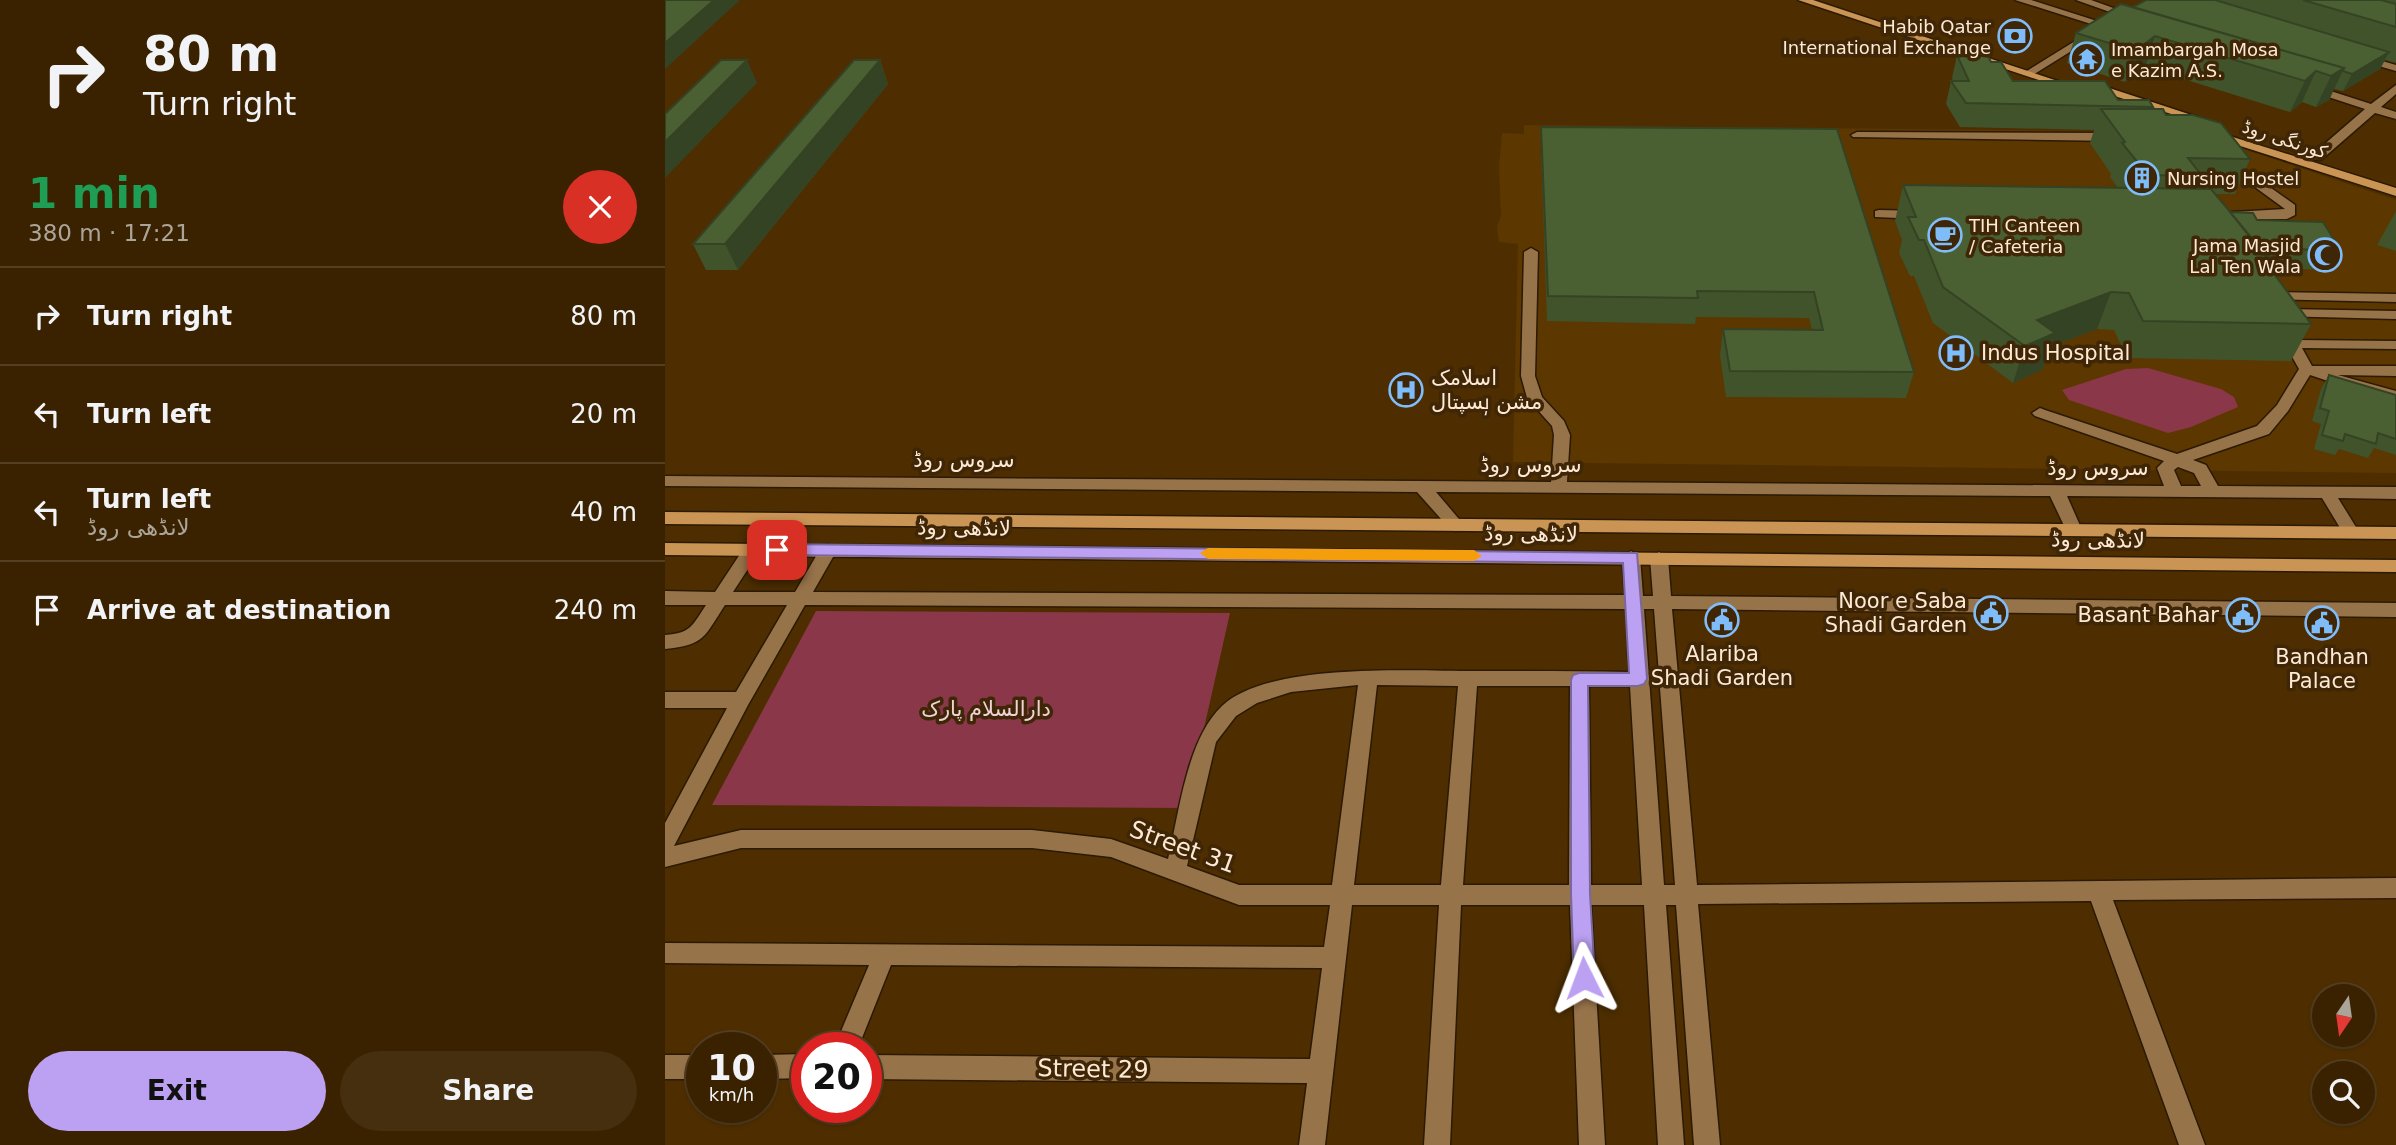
<!DOCTYPE html>
<html lang="en">
<head>
<meta charset="utf-8">
<style>
  :root { --surface:#3a2200; --page:#452f0f; --text:#f1f3f6; --muted:#aba499; --line:#543f22; --accent:#bca0f2 }
  body { margin:0; font-family:"DejaVu Sans",Cairo,sans-serif; background:var(--page); color:var(--text); height:100vh; display:flex; flex-direction:column; font-size:26px; white-space:nowrap }
  * { box-sizing:border-box; margin:0 }
  p { font-size:23px; color:var(--muted) }
  .icon { flex:none; width:38px; height:38px; fill:none; stroke:currentColor; stroke-width:2; stroke-linecap:round; stroke-linejoin:round }
  .map { position:relative; flex:1; overflow:hidden }
  .sheet { display:flex; flex-direction:column; background:var(--surface); width:665px }
  .sheet>* { flex:none }
  .top-card { background:#3a2200; color:var(--text); overflow:hidden }
  .needle { width:46px; rotate:193deg }
  .fabs { position:absolute; left:1647px; top:984px; display:grid; gap:14px }
  .fabs a { display:grid; place-items:center; width:63px; height:63px; border-radius:50%; background:var(--surface); box-shadow:0 2px 5px #0004,0 0 0 2px var(--line); font-size:35px }
  .speed { position:absolute; left:21px; top:1032px; display:flex; gap:14px; font-size:35px; font-weight:700; text-align:center }
  .speed>* { display:grid; place-content:center; width:91px; height:91px; border-radius:50%; background:var(--surface); box-shadow:0 2px 5px #0004,0 0 0 2px var(--line); line-height:1 }
  .speed small { font-size:18px; font-weight:400 }
  .speed .limit { border:10px solid #d22; background:#fff; color:#111 }
  .pin { position:absolute; display:grid; place-items:center; width:60px; height:60px; color:#fff; margin:-30px; border-radius:14px; box-shadow:0 4px 10px #0006 }
  .me { position:absolute; width:77px; margin:-38px; rotate:357deg; stroke-linejoin:round; filter:drop-shadow(0 0 5px #0008) }
  .turn { display:flex; align-items:center; gap:24px; height:147px; padding:0 28px; font-size:32px }
  .turn .icon { width:91px; height:91px; stroke-width:2.5 }
  .turn b { display:block; font-size:49px; line-height:60px }
  .round { display:grid; place-items:center; flex:none; width:74px; height:74px; border-radius:37px; background:var(--page) }
  .head { display:flex; align-items:center; justify-content:space-between; height:119px; padding:0 28px }
  h1 { font-size:42px; font-weight:800; line-height:52px; color:#1e9e55 }
  .primary-button { display:flex; gap:14px; margin-top:auto; padding:14px 28px }
  .primary-button a { flex:1; height:80px; border-radius:42px; background:var(--accent); color:#111; font-size:28px; font-weight:800; line-height:80px; text-align:center }
  .primary-button a+a { background:var(--page); color:var(--text) }
  ul { padding:0; list-style:none }
  li { display:flex; align-items:center; gap:21px; height:98px; padding:0 28px; border-top:2px solid var(--line) }
  li div { flex:1 }
  li b { display:block; font-size:26px }
  li em { font-style:normal }
  main { display:flex; flex:1; min-height:0 }
  .map>svg:first-child { display:block }
</style>
</head>
<body>
<main>
<section class="sheet">
<div class="top-card">
<div class="turn"><svg class="icon" aria-label="right" viewBox="0 0 24 24"><path d="M7 20v-9h11M14 6l5 5-5 5"/></svg><div><b>80 m</b>Turn right</div></div>
</div>
<div class="head"><div><h1>1 min</h1><p>380 m · 17:21</p></div><a class="round" style="background:#d93025;color:#fff"><svg class="icon" aria-label="close" viewBox="0 0 24 24"><path d="M6 6l12 12M18 6L6 18"/></svg></a></div>
<ul>
<li><svg class="icon" aria-label="right" viewBox="0 0 24 24"><path d="M7 20v-9h11M14 6l5 5-5 5"/></svg><div><b>Turn right</b></div><em>80 m</em></li>
<li><svg class="icon" aria-label="left" viewBox="0 0 24 24"><path d="M17 20v-9H6M10 6l-5 5 5 5"/></svg><div><b>Turn left</b></div><em>20 m</em></li>
<li><svg class="icon" aria-label="left" viewBox="0 0 24 24"><path d="M17 20v-9H6M10 6l-5 5 5 5"/></svg><div><b>Turn left</b><p>لانڈھی روڈ</p></div><em>40 m</em></li>
<li><svg class="icon" aria-label="arrive" viewBox="0 0 24 24"><path d="M6 21V4h12l-3 4 3 4H6"/></svg><div><b>Arrive at destination</b></div><em>240 m</em></li>
</ul>
<div class="primary-button"><a>Exit</a><a>Share</a></div>
</section>
<div class="map">
<svg width="1731" height="1145" viewBox="0 0 1731 1145">
  <rect width="100%" height="100%" fill="#4e2e00"/>
  <!-- built -->
  <path fill="#5c3700" d="M859,125L1528,132L1731,200V473L848,462L853,244L834,242L832,226L836,216L834,166L837,133L859,134Z"/>
  <!-- green -->
  <path fill="#8a374a" d="M1483,368L1556,389L1569,397L1573,407L1526,427L1503,433L1404,400L1397,390L1461,369Z
    M151,611L565,613L521,808L47,805Z"/>
  <g fill="none" stroke-linecap="round" stroke-linejoin="round">
    <defs>
      <path id="minor" d="M1350,0H1366L1454,28L1445,30Z
        M1411,0H1426L1468,15L1459,17Z
        M1423,33L1432,35L1366,76L1357,74Z
        M1697,55L1731,65V71L1693,60L1692,58Z
        M1731,85V94L1716,107L1731,112V119L1710,113L1656,160H1648V154L1700,109L1642,90V86H1650L1706,104Z
        M1192,132L1450,133L1456,137L1450,141L1188,137L1186,135Z
        M1561,156L1630,205V215L1622,219H1563V213L1568,212L1620,209L1557,163V157Z
        M1214,210L1256,211L1262,215L1256,219L1210,217V211Z
        M866,248L873,252L870,376L877,397L899,421L905,435L902,482L1499,486L1492,468L1499,461L1370,416L1367,413L1375,408L1380,410L1512,454L1592,426L1612,405L1634,369L1613,332L1620,328L1625,329L1632,340L1731,341V349L1637,348L1647,366H1731V376L1673,375L1731,391V401L1708,396L1645,375L1623,411L1604,434L1528,460L1541,465L1553,486L1731,487V499L1673,498L1694,532L1686,538L1680,536L1657,498L1402,496L1417,530L1409,536L1403,534L1385,496L771,492L799,525L791,531L785,529L752,492L0,486V476L886,482L889,435L887,426L862,398L856,376L859,252ZM1513,467L1529,473L1536,486H1516L1509,470Z
        M1603,292L1731,294V302L1598,299L1596,296Z
        M1617,309L1731,311V319L1612,316L1610,313Z
        M87,543L96,549L68,592H130L157,546L163,544L172,550L148,592L960,595L957,557L966,551L975,557L978,596H988L985,558L994,552L1003,558L1006,596L1731,603V617L1007,609L1032,885L1731,878V898L1448,900L1540,1145H1514L1426,901L1033,904L1055,1145H1029L1011,905H1001L1019,1145H993L979,905H926L940,1145H914L905,905H796L785,1145H759L774,905H687L660,1145H634L642,1083L201,1079V1055L645,1059L657,968L226,965L193,1048H169L204,965L0,963V943L659,947L665,905H574L446,857L367,848H76L0,867V823L62,708H0V692H71L122,605H60C39,637 40,645 0,649V635C26,633 27,626 41,605H0V591L50,592L81,545ZM140,605L961,609L964,672C913,671 862,671 810,671C748,671 603,662 557,706C522,739 514,813 503,859L446,839L367,830H76L9,846L83,705ZM979,609H989L1010,885H999ZM693,685L667,885H574L522,866L551,742L571,716L592,703L626,692ZM712,685L793,686L776,885H689ZM812,686H905L904,885H798ZM924,686H965L977,885H926Z
        M142,1054V1078L96,1079V1055Z
        M0,1055H37V1079H0Z"/>
      <path id="major" d="M1133,0H1148L1414,88L1404,90Z
        M1421,83H1429L1548,122L1538,124L1421,87Z
        M1544,132H1552L1731,188V196L1544,136Z
        M0,512L1731,527V539L0,524Z
        M0,543L1731,560V572L0,555Z"/>
    </defs>
    <!-- minor casing -->
    <use href="#minor" stroke="#2b1a05" stroke-width="3"/>
    <!-- major casing -->
    <use href="#major" stroke="#2b1a05" stroke-width="3"/>
    <!-- minor -->
    <use href="#minor" fill="#97734a" fill-rule="evenodd"/>
    <!-- major -->
    <use href="#major" fill="#ca9454" fill-rule="evenodd"/>
  </g>
  <!-- wall -->
  <path fill="#40532b" d="M1481,0H1731V63L1720,60L1715,69L1678,91L1669,89L1664,100L1651,107L1637,102L1625,112L1480,67L1460,82L1402,63L1411,33Z
    M1292,55L1326,62L1348,81L1453,100L1488,107L1487,109L1501,115L1585,159L1570,194H1550L1565,212L1592,220L1676,251L1666,270L1609,268L1607,271L1646,324L1626,361L1462,358L1449,330L1432,329L1385,347L1377,370L1348,383L1268,323L1249,276H1245L1234,253L1237,240L1230,221L1238,185L1453,188L1445,177L1446,174L1425,143L1429,130L1295,127L1281,104L1286,81H1288L1287,78Z
    M215,60L223,84L73,270H41L28,244Z
    M876,127L1172,129L1249,372L1241,398L1061,397L1055,355L1058,329L1147,330L1144,318L1031,317L1030,324L882,321L876,151Z
    M1731,211V251L1712,245Z
    M1664,375L1731,395V455L1709,448L1703,458L1674,449L1670,455L1649,449L1656,424L1647,421L1656,389Z"/>
  <!-- shaded-wall -->
  <path fill="#344323" d="M49,0H75L0,69V43Z
    M1490,36L1480,67L1460,82L1470,51Z
    M1724,52L1715,69L1678,91L1687,74Z
    M82,60L92,83L0,178V142Z
    M215,60L223,84L73,270L60,244Z
    M1679,68L1664,100L1651,107L1666,76Z
    M1651,71L1637,102L1625,112L1640,81Z
    M1446,292L1432,329L1385,347L1377,370L1348,383L1360,346L1372,320Z"/>
  <!-- building -->
  <path fill="#4b6032" stroke="#344323" stroke-width="2" d="M0,0H49L0,43Z
    M1481,0H1550L1724,52L1687,74L1678,71L1679,68L1468,7Z
    M1638,0H1716L1731,4V27Z
    M1456,4L1679,68L1666,76L1651,71L1640,81L1490,36L1470,51L1411,33Z
    M1292,55L1323,56L1326,62H1336L1348,81H1440L1453,100H1484L1488,107L1301,103L1286,81H1304Z
    M56,60H82L0,142V114Z
    M189,60H215L60,244H28Z
    M1436,109H1498L1501,115H1528L1556,123L1585,159L1523,158L1537,176L1483,175L1457,143L1460,142Z
    M876,127L1172,129L1249,372L1065,371L1058,329L1158,330L1149,292L1032,291L1033,298L883,296Z
    M1238,185L1546,189L1586,237H1582L1646,324L1478,321L1464,293L1446,292L1372,320L1390,333L1360,346L1278,287L1259,240H1254L1243,217H1251Z
    M1565,212L1588,213L1592,220L1658,222L1676,251L1609,248L1614,257L1600,256Z
    M1664,375L1731,395V439L1713,433L1711,444L1680,434L1678,441L1657,435L1664,411L1655,408Z"/>
  <!-- route -->
  <path fill="#bca0f2" stroke="#7a689d" stroke-width="2" d="M112,544L972,553L982,679L979,684L973,686H923L925,894L930,978L927,985L919,988L912,985L909,978L906,894V680L908,675L914,673H964L958,563L112,555L104,550Z"/>
  <!-- slow -->
  <path fill="#f59e0b" d="M543,548L809,550L817,556L809,561L543,559L535,553Z"/>
  <!-- icons -->
  <defs>
    <symbol id="bank-ring" viewBox="-11 -11 22 22"><circle r="9.5" fill="#3f2606" stroke="#7fbdfa" stroke-width="1.5"/><path d="M-6-4H6V4H-6ZM0-2.3a2.3 2.3 0 1 0 0 4.6a2.3 2.3 0 1 0 0-4.6Z" fill="#7fbdfa"/></symbol>
    <symbol id="temple-ring" viewBox="-11 -11 22 22"><circle r="9.5" fill="#3f2606" stroke="#7fbdfa" stroke-width="1.5"/><path d="M0-6L5-2H3V0L6.5 2.5H4V6H1.5V3h-3V6H-4V2.5H-6.5L-3 0V-2H-5Z" fill="#7fbdfa"/></symbol>
    <symbol id="building-ring" viewBox="-11 -11 22 22"><circle r="9.5" fill="#3f2606" stroke="#7fbdfa" stroke-width="1.5"/><path d="M-4-6H4V6H1V3H-1V6H-4ZM-2.5-4.3h1.7v1.8h-1.7ZM.8-4.3h1.7v1.8H.8ZM-2.5-1h1.7V.8h-1.7ZM.8-1h1.7V.8H.8Z" fill="#7fbdfa"/></symbol>
    <symbol id="cafe-ring" viewBox="-11 -11 22 22"><circle r="9.5" fill="#3f2606" stroke="#7fbdfa" stroke-width="1.5"/><path d="M-5.5-4.5H6V0H3Q3 3.5 0 3.5H-2.5Q-5.5 3.5-5.5 0ZM3-3.2v2h1.7v-2ZM-6 4.5H4V6H-6Z" fill="#7fbdfa"/></symbol>
    <symbol id="mosque-ring" viewBox="-11 -11 22 22"><circle r="9.5" fill="#3f2606" stroke="#7fbdfa" stroke-width="1.5"/><path d="M3.5-4.9A6 6 0 1 0 3.5 4.9A5 5 0 1 1 3.5-4.9Z" fill="#7fbdfa"/></symbol>
    <symbol id="hospital-ring" viewBox="-11 -11 22 22"><circle r="9.5" fill="#3f2606" stroke="#7fbdfa" stroke-width="1.5"/><path d="M-5-5h3v3.5h4V-5h3V5h-3V1.5h-4V5h-3Z" fill="#7fbdfa"/></symbol>
    <symbol id="civic-ring" viewBox="-11 -11 22 22"><circle r="9.5" fill="#3f2606" stroke="#7fbdfa" stroke-width="1.5"/><path d="M-.6-6.5H3V-4.5H.6V-3L4-1V1h2V6H-6V1h2V-1L-.6-3ZM-1.2 2.5V6h2.4V2.5Z" fill="#7fbdfa"/></symbol>
  </defs>
  <g fill-rule="evenodd">
    <use href="#bank-ring" x="1331" y="17" width="38" height="38"/>
    <use href="#temple-ring" x="1403" y="40" width="38" height="38"/>
    <use href="#building-ring" x="1458" y="159" width="38" height="38"/>
    <use href="#cafe-ring" x="1261" y="216" width="38" height="38"/>
    <use href="#mosque-ring" x="1641" y="236" width="38" height="38"/>
    <use href="#hospital-ring" x="1272" y="334" width="38" height="38"/>
    <use href="#hospital-ring" x="722" y="371" width="38" height="38"/>
    <use href="#civic-ring" x="1307" y="594" width="38" height="38"/>
    <use href="#civic-ring" x="1559" y="596" width="38" height="38"/>
    <use href="#civic-ring" x="1038" y="601" width="38" height="38"/>
    <use href="#civic-ring" x="1638" y="604" width="38" height="38"/>
  </g>
  <g text-anchor="middle" dominant-baseline="central" stroke-width="7" stroke-linejoin="round" paint-order="stroke">
    <!-- far-poi labels -->
    <g font-size="18" fill="#fee9d4" stroke="#3f2606" text-anchor="start">
      <text x="1326" y="26" text-anchor="end">Habib Qatar<tspan x="1326" dy="21">International Exchange</tspan></text>
      <text x="1446" y="49">Imambargah Mosa<tspan x="1446" dy="21">e Kazim A.S.</tspan></text>
      <text x="1502" y="178">Nursing Hostel</text>
      <text x="1304" y="225">TIH Canteen<tspan x="1304" dy="21">/ Cafeteria</tspan></text>
      <text x="1636" y="245" text-anchor="end">Jama Masjid<tspan x="1636" dy="21">Lal Ten Wala</tspan></text>
    </g>
    <!-- far-street labels -->
    <g font-size="18" fill="#fee9d4" stroke="#3f2606">
      <text transform="translate(1620 139) rotate(18)">کورنگی روڈ</text>
    </g>
    <!-- poi labels -->
    <g font-size="21" fill="#fee9d4" stroke="#3f2606" text-anchor="start">
      <text x="1316" y="353">Indus Hospital</text>
      <text x="766" y="378">اسلامک<tspan x="766" dy="24">مشن ہسپتال</tspan></text>
      <text x="1302" y="601" text-anchor="end">Noor e Saba<tspan x="1302" dy="24">Shadi Garden</tspan></text>
      <text x="1554" y="615" text-anchor="end">Basant Bahar</text>
      <text x="1057" y="654" text-anchor="middle">Alariba<tspan x="1057" dy="24">Shadi Garden</tspan></text>
      <text x="1657" y="657" text-anchor="middle">Bandhan<tspan x="1657" dy="24">Palace</tspan></text>
    </g>
    <!-- street labels -->
    <g font-size="21" fill="#fee9d4" stroke="#3f2606">
      <text x="299" y="460">سروس روڈ</text>
      <text x="866" y="465">سروس روڈ</text>
      <text x="1433" y="468">سروس روڈ</text>
      <text transform="translate(299 528) rotate(1)">لانڈھی روڈ</text>
      <text transform="translate(866 534) rotate(1)">لانڈھی روڈ</text>
      <text transform="translate(1433 540) rotate(1)">لانڈھی روڈ</text>
    </g>
    <!-- park labels -->
    <g font-size="21" fill="#efd3d7" stroke="#3f2606">
      <text x="321" y="709">دارالسلام پارک</text>
    </g>
    <!-- near-street labels -->
    <g font-size="24" fill="#fee9d4" stroke="#3f2606">
      <text transform="translate(518 847) rotate(20)">Street 31</text>
      <text transform="translate(428 1069) rotate(1)">Street 29</text>
    </g>
  </g>
</svg>
<div class="fabs">
<a><svg class="needle" viewBox="-14 -14 28 28"><path d="M0-13l5 13h-10z" fill="#e53935"/><path d="M0 13l5-13h-10z" fill="#aba499"/></svg></a>
<a><svg class="icon" aria-label="search" viewBox="0 0 24 24"><circle cx="10" cy="10" r="6"/><path d="M15 15l6 6"/></svg></a>
</div>
<div class="speed"><div>10<small>km/h</small></div><div class="limit">20</div></div>
<div class="pin" style="left:112px;top:550px;background:#d93025"><svg class="icon" aria-label="arrive" viewBox="0 0 24 24"><path d="M6 21V4h12l-3 4 3 4H6"/></svg></div>
<svg class="me" style="left:919px;top:978px" viewBox="-20 -20 40 40"><path d="M0-17L14 15 0 8-14 15z" fill="#bca0f2" stroke="#fff" stroke-width="4"/></svg>
</div>
</main>
</body>
</html>
